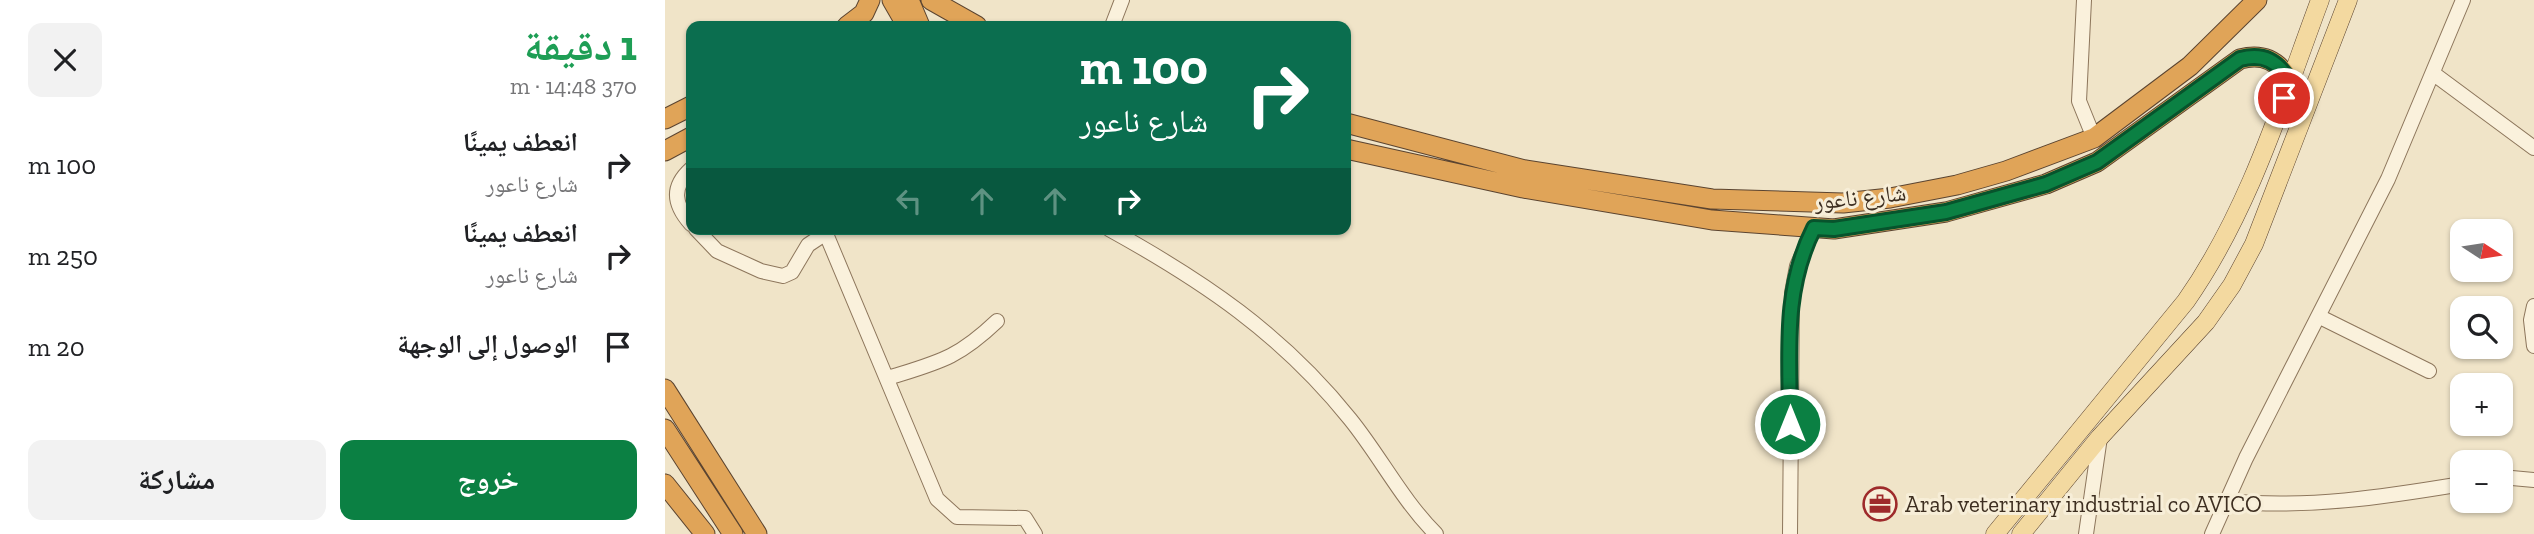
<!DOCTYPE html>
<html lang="ar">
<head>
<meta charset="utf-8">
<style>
  :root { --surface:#fff; --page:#f2f2f2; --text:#202124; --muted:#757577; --accent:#0b8043 }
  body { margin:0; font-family:"Zilla Slab","Noto Naskh Arabic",serif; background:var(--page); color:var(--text); direction:rtl; height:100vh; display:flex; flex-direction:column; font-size:26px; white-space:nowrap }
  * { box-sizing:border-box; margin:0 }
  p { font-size:23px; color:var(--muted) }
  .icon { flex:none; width:38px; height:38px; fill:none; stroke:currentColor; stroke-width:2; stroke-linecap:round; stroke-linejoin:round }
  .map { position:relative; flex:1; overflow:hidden; direction:ltr }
  .details { display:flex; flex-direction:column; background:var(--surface); width:665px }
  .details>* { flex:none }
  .banner { position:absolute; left:21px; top:21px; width:665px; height:214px; border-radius:14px; box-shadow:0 2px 5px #0004; direction:rtl; background:#0b6e4f; color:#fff; overflow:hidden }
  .needle { width:46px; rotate:102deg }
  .fabs { position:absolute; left:1785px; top:219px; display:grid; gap:14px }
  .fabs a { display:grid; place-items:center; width:63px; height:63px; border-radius:14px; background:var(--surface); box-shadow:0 2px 5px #0004; font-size:35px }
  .pin { position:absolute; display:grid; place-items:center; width:60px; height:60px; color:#fff; margin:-30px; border:4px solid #fff; border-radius:50%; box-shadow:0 2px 7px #0007 }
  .me { position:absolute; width:77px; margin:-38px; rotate:0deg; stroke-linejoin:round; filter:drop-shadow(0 0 5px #0008) }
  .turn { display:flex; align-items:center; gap:24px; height:147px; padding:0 28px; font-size:32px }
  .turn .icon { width:91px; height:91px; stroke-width:2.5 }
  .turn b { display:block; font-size:49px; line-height:60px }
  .lanes { display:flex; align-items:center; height:66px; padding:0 28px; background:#0003; justify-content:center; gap:35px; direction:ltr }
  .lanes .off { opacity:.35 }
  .round { display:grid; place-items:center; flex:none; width:74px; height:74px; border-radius:14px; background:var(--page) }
  .headline { display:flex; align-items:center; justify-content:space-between; height:119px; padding:0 28px }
  h1 { font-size:42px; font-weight:700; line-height:52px; color:#1e9e55 }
  .primary-button { display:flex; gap:14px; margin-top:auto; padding:14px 28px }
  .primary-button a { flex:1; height:80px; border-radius:14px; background:var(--accent); color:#fff; font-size:28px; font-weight:700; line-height:80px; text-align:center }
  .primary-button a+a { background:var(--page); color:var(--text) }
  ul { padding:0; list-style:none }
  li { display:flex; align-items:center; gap:21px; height:91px; padding:0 28px }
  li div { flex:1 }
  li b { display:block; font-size:26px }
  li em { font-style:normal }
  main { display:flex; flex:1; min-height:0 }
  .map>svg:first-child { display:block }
</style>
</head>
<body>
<main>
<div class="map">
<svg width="1869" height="534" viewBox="0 0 1869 534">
  <rect width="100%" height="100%" fill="#f0e4c8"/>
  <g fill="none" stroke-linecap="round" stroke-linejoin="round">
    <defs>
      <path id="minor" d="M1419,0L1414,101L1429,138
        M447,26L457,0
        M1769,74L1869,148
        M26,169C6,187 9,205 26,224
        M31,229L52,251L96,271L118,276L127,272L143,245L161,233
        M159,229L272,499L292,517L360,518L370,534
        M444,229C538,281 617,334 685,419C715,456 737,500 771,534
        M1869,306L1866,320L1869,346
        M1655,317L1764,371
        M223,378C274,362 292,359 332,321
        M1836,477L1869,480
        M1562,501C1641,509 1719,497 1797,484
        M1125,534L1127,293L1132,266L1149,228
        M1421,534L1435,437
        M1547,534L1581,458L1723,179L1798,0"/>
      <path id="major" d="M1330,534L1521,301C1584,211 1617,102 1655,0
        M1356,534L1435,437L1541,322L1567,285L1589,244L1683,0"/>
      <path id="highway" d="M227,0L242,26
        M244,0L255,26
        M266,0L312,26
        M182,26L199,13L205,0
        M0,119L26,106
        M681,123L860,170L1047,199L1178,203L1225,198L1292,185L1341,171L1429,138L1525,66L1592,0
        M681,149L858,188L1047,220L1169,229L1281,212L1381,184L1432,162L1575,59C1599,53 1614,61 1625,82
        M0,151L26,137
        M0,389L92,534
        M0,429L68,534
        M0,484L40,534"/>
    </defs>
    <!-- minor casing -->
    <use href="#minor" stroke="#8d765c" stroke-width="16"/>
    <!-- major casing -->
    <use href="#major" stroke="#5b4430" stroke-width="19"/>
    <!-- highway casing -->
    <use href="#highway" stroke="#5b4430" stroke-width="21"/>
    <!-- minor -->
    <use href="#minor" stroke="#faf1dc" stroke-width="14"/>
    <!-- major -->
    <use href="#major" stroke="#f3d9a0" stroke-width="18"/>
    <!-- highway -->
    <use href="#highway" stroke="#e0a458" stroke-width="19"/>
  </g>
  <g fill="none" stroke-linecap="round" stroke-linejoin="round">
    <defs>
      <path id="route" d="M1125,424C1125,355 1117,291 1149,228L1169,229L1281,212L1381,184L1432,162L1575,59C1599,53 1613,61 1625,82L1619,98"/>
    </defs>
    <!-- route casing -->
    <use href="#route" stroke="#07532c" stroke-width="18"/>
    <!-- route -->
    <use href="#route" stroke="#0b8043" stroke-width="12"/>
  </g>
  <!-- icons -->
  <defs>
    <symbol id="office-ring" viewBox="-11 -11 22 22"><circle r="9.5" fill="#f7eed8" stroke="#9e2a2b" stroke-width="1.5"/><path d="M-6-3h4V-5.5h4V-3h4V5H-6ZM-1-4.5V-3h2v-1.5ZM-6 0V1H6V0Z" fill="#9e2a2b"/></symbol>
  </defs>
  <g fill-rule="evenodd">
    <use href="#office-ring" x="1196" y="485" width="38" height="38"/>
  </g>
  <g text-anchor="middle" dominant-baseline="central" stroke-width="6" stroke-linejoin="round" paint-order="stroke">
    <!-- street labels -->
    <g font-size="23" fill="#3d2e20" stroke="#f7eed8">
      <text transform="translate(1195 197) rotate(-6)">شارع ناعور</text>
    </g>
    <!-- poi labels -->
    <g font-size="23" fill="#3d2e20" stroke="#f7eed8" text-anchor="start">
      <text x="1240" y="504">Arab veterinary industrial co AVICO</text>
    </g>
  </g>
</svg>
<div class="fabs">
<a><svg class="needle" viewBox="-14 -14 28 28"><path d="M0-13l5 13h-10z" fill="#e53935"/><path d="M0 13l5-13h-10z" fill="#757577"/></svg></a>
<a><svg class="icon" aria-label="search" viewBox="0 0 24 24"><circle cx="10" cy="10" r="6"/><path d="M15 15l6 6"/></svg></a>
<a>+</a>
<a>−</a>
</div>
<div class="pin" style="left:1619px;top:98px;background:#d93025"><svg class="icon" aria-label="arrive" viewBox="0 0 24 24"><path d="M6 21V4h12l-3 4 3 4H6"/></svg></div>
<svg class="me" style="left:1125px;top:424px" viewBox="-20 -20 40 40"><circle r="17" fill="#0b8043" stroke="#fff" stroke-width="3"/><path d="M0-11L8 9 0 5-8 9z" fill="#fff"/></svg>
<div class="banner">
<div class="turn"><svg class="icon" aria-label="right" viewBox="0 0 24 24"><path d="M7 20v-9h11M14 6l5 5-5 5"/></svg><div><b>100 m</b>شارع ناعور</div></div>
<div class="lanes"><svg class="icon off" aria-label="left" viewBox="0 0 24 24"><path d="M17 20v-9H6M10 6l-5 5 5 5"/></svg><svg class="icon off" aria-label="ahead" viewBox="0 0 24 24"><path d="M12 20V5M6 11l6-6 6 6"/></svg><svg class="icon off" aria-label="ahead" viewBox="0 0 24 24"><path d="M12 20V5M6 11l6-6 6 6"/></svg><svg class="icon" aria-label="right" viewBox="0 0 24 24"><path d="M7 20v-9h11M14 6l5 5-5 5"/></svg></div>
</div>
</div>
<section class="details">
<div class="headline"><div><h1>1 دقيقة</h1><p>370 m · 14:48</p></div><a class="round"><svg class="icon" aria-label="close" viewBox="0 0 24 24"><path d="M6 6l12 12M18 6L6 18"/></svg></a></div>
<ul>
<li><svg class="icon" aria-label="right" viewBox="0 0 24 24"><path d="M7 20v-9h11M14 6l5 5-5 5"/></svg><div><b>انعطف يمينًا</b><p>شارع ناعور</p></div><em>100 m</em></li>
<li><svg class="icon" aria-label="right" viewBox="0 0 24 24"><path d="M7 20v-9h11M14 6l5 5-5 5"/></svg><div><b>انعطف يمينًا</b><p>شارع ناعور</p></div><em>250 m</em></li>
<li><svg class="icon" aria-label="arrive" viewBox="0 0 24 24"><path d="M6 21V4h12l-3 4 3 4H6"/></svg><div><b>الوصول إلى الوجهة</b></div><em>20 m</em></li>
</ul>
<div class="primary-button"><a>خروج</a><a>مشاركة</a></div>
</section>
</main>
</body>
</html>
